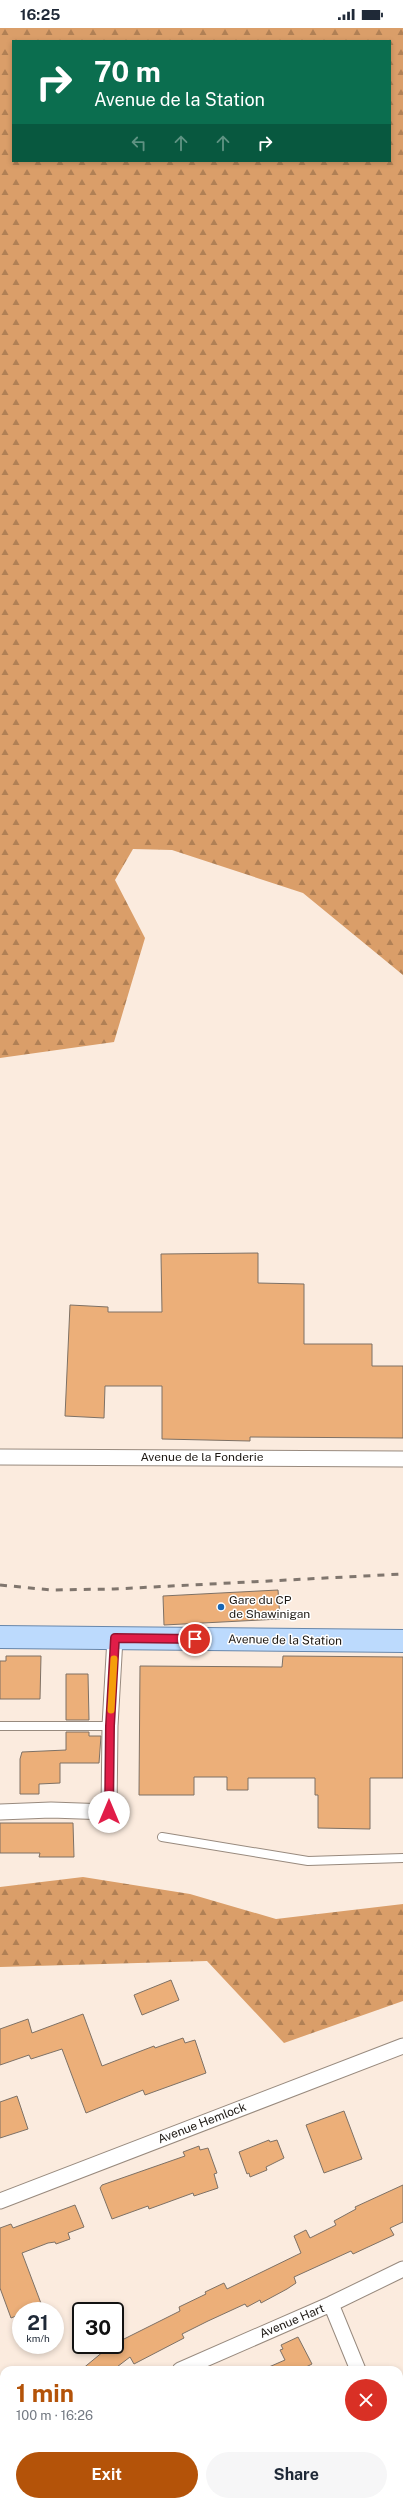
<!DOCTYPE html>
<html lang="en">
<head>
<meta charset="utf-8">
<style>
  :root { --surface:#fff; --page:#f6f6f7; --text:#1f2937; --muted:#747a83; --accent:#b45309 }
  body { margin:0; font-family:"Public Sans",sans-serif; background:var(--page); color:var(--text); height:100vh; display:flex; flex-direction:column; font-size:15px; white-space:nowrap }
  * { box-sizing:border-box; margin:0 }
  p { font-size:13px; color:var(--muted) }
  .icon { flex:none; width:22px; height:22px; fill:none; stroke:currentColor; stroke-width:2; stroke-linecap:round; stroke-linejoin:round }
  .map { position:relative; flex:1; overflow:hidden }
  .drawer { position:absolute; left:0px; top:2338px; width:403px; height:140px; display:flex; flex-direction:column; background:var(--surface); border-radius:12px 12px 0 0; box-shadow:0 2px 6px #0003 }
  .drawer>* { flex:none }
  .top-card { position:absolute; left:12px; top:12px; width:379px; height:122px; border-radius:0px; box-shadow:0 2px 6px #0003; background:#0b6e4f; color:#fff; overflow:hidden }
  .speed { position:absolute; left:12px; top:2274px; display:flex; gap:8px; font-size:20px; font-weight:700; text-align:center }
  .speed>* { display:grid; place-content:center; width:52px; height:52px; border-radius:50%; background:var(--surface); box-shadow:0 2px 6px #0003; line-height:1 }
  .speed small { font-size:10px; font-weight:400 }
  .speed .limit { border:2px solid #111; border-radius:6px; background:#fff; color:#111 }
  .pin { position:absolute; display:grid; place-items:center; width:34px; height:34px; color:#fff; margin:-17px; border:2px solid #fff; border-radius:50%; box-shadow:0 1px 4px #0007 }
  .me { position:absolute; width:44px; margin:-22px; rotate:0deg; stroke-linejoin:round; filter:drop-shadow(0 0 3px #0008) }
  .turn { display:flex; align-items:center; gap:14px; height:84px; padding:0 16px; font-size:18px }
  .turn .icon { width:52px; height:52px; stroke-width:2.5 }
  .turn b { display:block; font-size:28px; line-height:34px }
  .lanes { display:flex; align-items:center; height:38px; padding:0 16px; background:#0003; justify-content:center; gap:20px; direction:ltr }
  .lanes .off { opacity:.35 }
  .round { display:grid; place-items:center; flex:none; width:42px; height:42px; border-radius:21px; background:var(--page) }
  .overview { display:flex; align-items:center; justify-content:space-between; height:68px; padding:0 16px }
  h1 { font-size:24px; font-weight:700; line-height:30px; color:var(--accent) }
  .button { display:flex; gap:8px; margin-top:auto; padding:8px 16px }
  .button a { flex:1; height:46px; border-radius:24px; background:var(--accent); color:#fff; font-size:16px; font-weight:700; line-height:46px; text-align:center }
  .button a+a { background:var(--page); color:var(--text) }
  .status { display:flex; justify-content:space-between; align-items:center; height:28px; padding:0 20px; background:var(--surface); direction:ltr }
  .status svg { height:11px; fill:currentColor }
  .map>svg:first-child { display:block }
</style>
</head>
<body>
<div class="status"><b>16:25</b><svg viewBox="0 0 49 12"><path d="M0 12V9h3v3zM5 12V6h3v6zM10 12V3h3v9zM15 12V0h3v12zM26 1h20v11H26zM47 4h2v5h-2z"/></svg></div>
<div class="map">
<svg width="403" height="2478" viewBox="0 0 403 2478">
  <defs>
    <pattern id="forest-firs" width="22" height="20" patternUnits="userSpaceOnUse"><rect width="22" height="20" fill="#da9e69"/><path d="M5 1l3.5 6h-7zM16 11l3.5 6h-7z" fill="#b08055"/></pattern>
  </defs>
  <rect width="100%" height="100%" fill="#fbebde"/>
  <!-- forest -->
  <path fill="url(#forest-firs)" fill-rule="evenodd" d="M0,0H403V947L303,865L172,822L133,821L115,852L145,910L114,1014L0,1030ZM13,13H390V133H13Z
    M83,1849L190,1866L276,1891L403,1876V1973L284,2015L207,1933L0,1939V1859Z"/>
  <!-- building -->
  <path fill="#ecaf79" stroke="#7e7165" d="M258,1225V1255L304,1256V1316H372V1338H403V1410L250,1409V1413L162,1411V1358H105L104,1390L65,1388L70,1277L108,1279V1284H162L161,1226Z
    M278,1562L280,1591L164,1597L163,1568Z
    M6,1628H41L40,1671H0V1633H6Z
    M283,1628L403,1629V1750H370V1801L318,1800V1767H315V1750H248V1762H227V1749H194V1767H139L140,1638L282,1639Z
    M66,1646H88L89,1692H66Z
    M66,1704H89V1708H101L99,1735H60V1755L39,1756V1766H20V1731L22,1724L66,1722Z
    M0,1795H73L74,1829H39L40,1825H0Z
    M171,1952L179,1972L142,1987L134,1967Z
    M83,1986L102,2038L154,2018L155,2020L183,2010L185,2015L195,2012L206,2045L145,2067L143,2062L86,2085L62,2021L31,2031L29,2027L0,2037V2001L28,1991L32,2005Z
    M17,2068L28,2101L0,2110V2074Z
    M344,2083L362,2131L324,2145L306,2097Z
    M269,2112L270,2114L277,2112L284,2130L266,2139L267,2142L250,2149L249,2145L247,2146L239,2124Z
    M199,2118L200,2122L208,2120L217,2145L214,2146L218,2160L194,2168L193,2165L149,2181L148,2178L112,2191L100,2160L102,2157L185,2128L183,2124Z
    M403,2157V2194L390,2200L394,2207L353,2226L351,2223L294,2249L296,2255L287,2261L261,2275L260,2272L247,2279L245,2276L208,2293L182,2306L184,2310L134,2336L130,2329L113,2342H81L110,2318L180,2283L179,2279L206,2266L205,2264L224,2255L227,2261L301,2225L294,2208L306,2202L310,2210L336,2197L334,2193L356,2181L355,2179Z
    M75,2177L84,2199L68,2205L70,2211L56,2216L55,2214L48,2215L22,2225L42,2278L21,2283V2286L11,2290L0,2260V2200L11,2196L13,2200Z
    M298,2309L312,2336L300,2342H262L285,2332L280,2322L283,2321L281,2317Z"/>
  <g fill="none" stroke-linecap="round" stroke-linejoin="round">
    <defs>
      <path id="service" d="M0,1698H110
        M162,1809L308,1833L403,1830"/>
      <path id="minor" d="M0,1429L403,1431
        M0,1784L51,1782L109,1784L110,1698L115,1610
        M0,2173L403,2018
        M331,2276L358,2342
        M180,2342L331,2276L403,2241
        M399,2445L403,2455
        M198,2474L201,2478"/>
      <path id="primary" d="M0,1609L403,1613"/>
    </defs>
    <!-- service casing -->
    <use href="#service" stroke="#988a7e" stroke-width="10"/>
    <!-- minor casing -->
    <use href="#minor" stroke="#988a7e" stroke-width="17"/>
    <!-- primary casing -->
    <use href="#primary" stroke="#6887ab" stroke-width="24"/>
    <!-- service -->
    <use href="#service" stroke="#fff" stroke-width="8"/>
    <!-- minor -->
    <use href="#minor" stroke="#fff" stroke-width="15"/>
    <!-- primary -->
    <use href="#primary" stroke="#bcdafd" stroke-width="22"/>
    <!-- rail -->
    <path stroke="#80766e" stroke-width="3" stroke-dasharray="7 7" stroke-linecap="butt" d="M0,1557L51,1562L114,1561L403,1546"/>
  </g>
  <g fill="none" stroke-linecap="round" stroke-linejoin="round">
    <defs>
      <path id="route" d="M109,1784L110,1698L115,1610L195,1611"/>
    </defs>
    <!-- route casing -->
    <use href="#route" stroke="#92132f" stroke-width="10"/>
    <!-- route -->
    <use href="#route" stroke="#e11d48" stroke-width="7"/>
    <!-- slow -->
    <path stroke="#f59e0b" stroke-width="7" d="M111,1682L114,1631"/>
  </g>
  <!-- markers -->
  <circle fill="#1666b5" stroke="#fff" stroke-width="1.5" cx="221" cy="1579" r="4"/>
  <g text-anchor="middle" dominant-baseline="central" stroke-width="3" stroke-linejoin="round" paint-order="stroke">
    <!-- street labels -->
    <g font-size="12" fill="#1e1914" stroke="#fff">
      <text x="202" y="1429">Avenue de la Fonderie</text>
      <text transform="translate(285 1612) rotate(1)">Avenue de la Station</text>
      <text transform="translate(202 2095) rotate(-21)">Avenue Hemlock</text>
      <text transform="translate(292 2293) rotate(-23)">Avenue Hart</text>
    </g>
    <!-- poi labels -->
    <g font-size="12" fill="#1e1914" stroke="#fff" text-anchor="start">
      <text x="229" y="1572">Gare du CP<tspan x="229" dy="14">de Shawinigan</tspan></text>
    </g>
  </g>
</svg>
<div class="speed"><div>21<small>km/h</small></div><div class="limit">30</div></div>
<div class="pin" style="left:195px;top:1611px;background:#d93025"><svg class="icon" aria-label="arrive" viewBox="0 0 24 24"><path d="M6 21V4h12l-3 4 3 4H6"/></svg></div>
<svg class="me" style="left:109px;top:1784px" viewBox="-20 -20 40 40"><circle r="19" fill="#fff"/><path d="M0-13L10 11 0 6-10 11z" fill="#e11d48"/></svg>
<div class="top-card">
<div class="turn"><svg class="icon" aria-label="right" viewBox="0 0 24 24"><path d="M7 20v-9h11M14 6l5 5-5 5"/></svg><div><b>70 m</b>Avenue de la Station</div></div>
<div class="lanes"><svg class="icon off" aria-label="left" viewBox="0 0 24 24"><path d="M17 20v-9H6M10 6l-5 5 5 5"/></svg><svg class="icon off" aria-label="ahead" viewBox="0 0 24 24"><path d="M12 20V5M6 11l6-6 6 6"/></svg><svg class="icon off" aria-label="ahead" viewBox="0 0 24 24"><path d="M12 20V5M6 11l6-6 6 6"/></svg><svg class="icon" aria-label="right" viewBox="0 0 24 24"><path d="M7 20v-9h11M14 6l5 5-5 5"/></svg></div>
</div>
<section class="drawer">
<div class="overview"><div><h1>1 min</h1><p>100 m · 16:26</p></div><a class="round" style="background:#d93025;color:#fff"><svg class="icon" aria-label="close" viewBox="0 0 24 24"><path d="M6 6l12 12M18 6L6 18"/></svg></a></div>
<div class="button"><a>Exit</a><a>Share</a></div>
</section>
</div>
</body>
</html>
